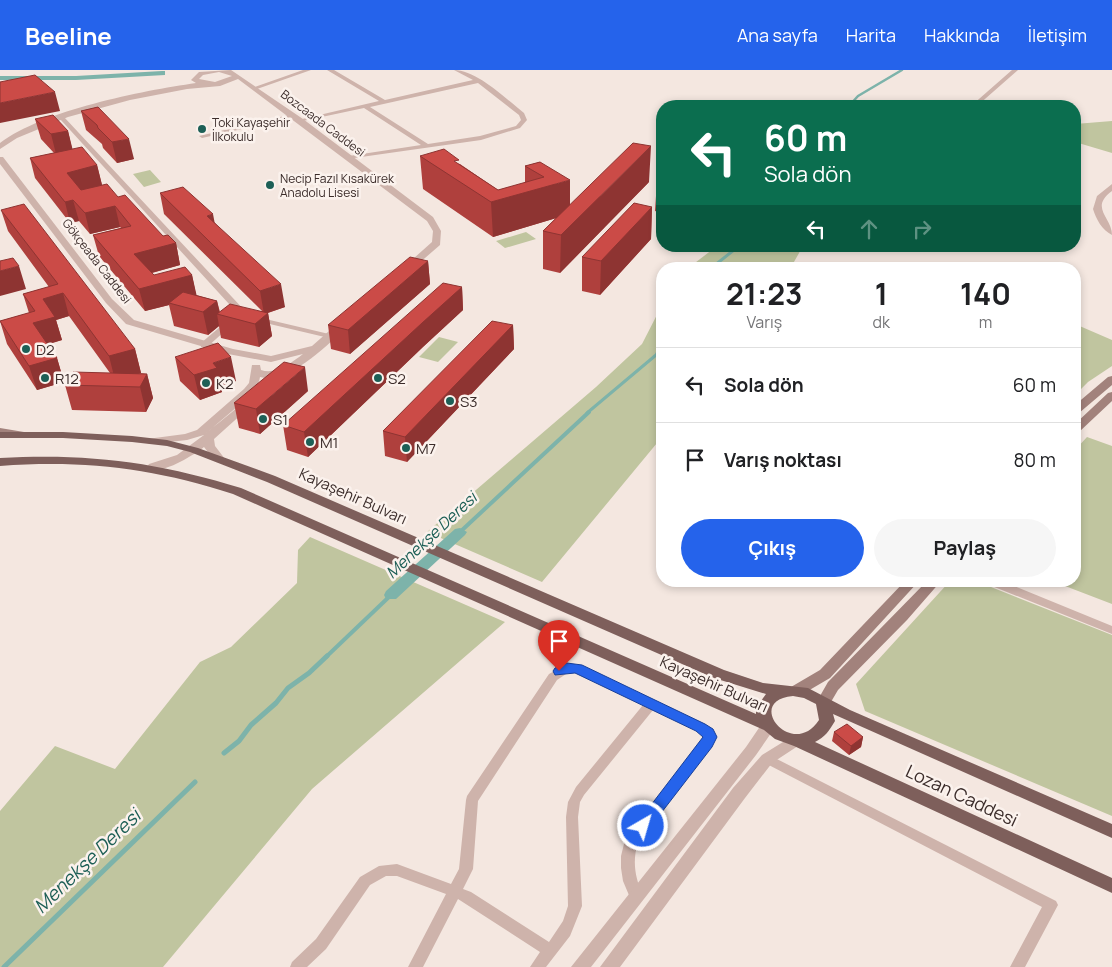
<!DOCTYPE html>
<html lang="tr">
<head>
<meta charset="utf-8">
<style>
  :root { --surface:#fff; --page:#f6f6f6; --text:#202124; --muted:#757577; --line:#e0e0e0; --accent:#2563eb }
  body { margin:0; font-family:Manrope,sans-serif; background:var(--page); color:var(--text); height:100vh; display:flex; flex-direction:column; font-size:19px; white-space:nowrap }
  * { box-sizing:border-box; margin:0 }
  p { font-size:16px; color:var(--muted) }
  .icon { flex:none; width:28px; height:28px; fill:none; stroke:currentColor; stroke-width:2; stroke-linecap:round; stroke-linejoin:round }
  .map { position:relative; flex:1; overflow:hidden }
  .sheet { position:absolute; left:656px; top:192px; width:425px; height:325px; display:flex; flex-direction:column; background:var(--surface); border-radius:20px; box-shadow:0 2px 8px #0003 }
  .sheet>* { flex:none }
  .top-card { position:absolute; left:656px; top:30px; width:425px; height:152px; border-radius:20px; box-shadow:0 2px 8px #0003; background:#0b6e4f; color:#fff; overflow:hidden }
  .pin { position:absolute; display:grid; place-items:center; width:42px; height:42px; color:#fff; margin:-51px -21px; border-radius:50% 50% 50% 0; rotate:-45deg; box-shadow:0 0 5px #0007 }
  .pin .icon { rotate:45deg }
  .me { position:absolute; width:55px; margin:-28px; rotate:38deg; stroke-linejoin:round; filter:drop-shadow(0 0 4px #0008) }
  .turn { display:flex; align-items:center; gap:18px; height:105px; padding:0 25px; font-size:22px }
  .turn .icon { width:65px; height:65px; stroke-width:2.5 }
  .turn b { display:block; font-size:35px; line-height:42px }
  .lanes { display:flex; align-items:center; height:48px; padding:0 25px; background:#0003; justify-content:center; gap:25px; direction:ltr }
  .lanes .off { opacity:.35 }
  .eta { display:flex; justify-content:space-evenly; align-items:center; height:85px; text-align:center }
  .eta b { font-size:30px; font-weight:700; line-height:35px }
  .action { display:flex; gap:10px; margin-top:auto; padding:10px 25px }
  .action a { flex:1; height:58px; border-radius:30px; background:var(--accent); color:#fff; font-size:20px; font-weight:700; line-height:58px; text-align:center }
  .action a+a { background:var(--page); color:var(--text) }
  ul { padding:0; list-style:none }
  li { display:flex; align-items:center; gap:15px; height:75px; padding:0 25px; border-top:1px solid var(--line) }
  li div { flex:1 }
  li b { display:block; font-size:19px }
  li em { font-style:normal }
  header { display:flex; align-items:center; gap:30px; box-sizing:border-box; height:70px; padding:0 25px; background:var(--accent); color:#fff }
  header strong { font-size:24px }
  nav { display:flex; gap:28px; margin-inline-start:auto; font-size:18px }
  .map>svg:first-child { display:block }
</style>
</head>
<body>
<header>
<strong>Beeline</strong>
<nav><a>Ana sayfa</a><a>Harita</a><a>Hakkında</a><a>İletişim</a></nav>
</header>
<div class="map">
<svg width="1112" height="897" viewBox="0 0 1112 897">
  <rect width="100%" height="100%" fill="#f4e7e0"/>
  <!-- green -->
  <path fill="#c0c59f" d="M1112,51V83L1075,72V54Z
    M150,100L161,112L144,117L133,104Z
    M526,162L536,169L505,178L496,171Z
    M717,176H803L790,199H687Z
    M662,235V367L542,512L427,462L596,317L642,274Z
    M1075,254L1112,270V296L1088,312L1075,325Z
    M439,267L458,272L438,292L419,287Z
    M1087,367L1112,376V534L1052,511H1075V380Z
    M310,467L505,552L312,719L163,897H0V741L55,676L115,699L200,592L231,577L297,513L298,480Z
    M950,511H976L1112,565V746L865,641L856,614Z"/>
  <g fill="none" stroke-linecap="round" stroke-linejoin="round">
    <!-- stream-far3 -->
    <path stroke="#7db3aa" stroke-width="2.5" d="M849,36L858,26L902,0"/>
    <!-- stream-far2 -->
    <path stroke="#7db3aa" stroke-width="3" d="M710,199L739,176
      M587,343L656,285L662,275"/>
    <!-- stream-far1 -->
    <path stroke="#7db3aa" stroke-width="4" d="M460,462L589,342
      M326,587L391,525"/>
    <!-- stream -->
    <path stroke="#7db3aa" stroke-width="5" d="M224,683L239,671L251,655L276,633L288,618L309,603L327,586
      M4,897L195,712"/>
    <!-- canal -->
    <path fill="#7db3aa" fill-rule="evenodd" d="M162,1H165V5L76,10H0V6H76Z
      M460,458L467,462L465,465L396,529H386L384,525L386,521L455,459Z"/>
    <!-- minor -->
    <path fill="#ceb3ab" fill-rule="evenodd" d="M303,0H311L257,19L252,18Z
      M327,0H334L385,30L473,10L454,0C477,0 506,29 524,43L527,50L520,58L481,70L347,89L346,88L349,86L421,75L364,38L298,52V50L379,31ZM478,13L519,45L521,50L516,56L480,66L428,74L370,37Z
      M1012,0H1018L977,36H971Z
      M293,44L295,45V47L202,68L199,66Z
      M60,47H64L246,242V246H240L60,49Z
      M921,176H932L934,178L930,180Z
      M254,247H257L329,264L333,266L329,268L257,251L253,249Z
      M227,251H230L234,253L207,277H201V273Z
      M986,511H1002L1112,556V564L987,514Z
      M567,594L581,596L705,654L716,667L638,772C632,792 635,807 643,826L641,830L636,832L631,830L623,811L621,798V786L625,770L703,667L697,660L653,640L584,725L580,732L578,747L582,836L570,866L546,897H530L540,882L458,829L423,897H408L446,824L397,806H386L370,815L326,879L307,897H290L292,892L316,869L360,807L379,796L397,794L451,814L459,799L466,730L467,726L549,604ZM569,602L575,603L643,635L576,717L568,732L566,747L568,836L563,851L549,872L471,822L463,819L473,799L478,731L557,610Z
      M767,684L1056,831L1058,835L1025,897H1010L1042,837L763,692L761,689L763,686Z"/>
    <!-- tertiary -->
    <path fill="#ceb3ab" fill-rule="evenodd" d="M231,0L303,49L433,147L441,161L440,175L410,201H404V197L432,172L433,161L427,151L238,9L220,16L187,19L130,30L68,47L17,68L0,79V73C44,40 141,21 196,13L191,10L199,2ZM219,2L232,6L215,12L199,9L203,5Z
      M0,87H3L112,229L134,250L233,279L271,286L312,276L337,254H345L346,256C330,275 286,315 260,307C258,325 220,351 205,364L244,331L248,330L254,333L214,369L215,376L225,389L223,391H215L204,377C192,386 165,403 149,400L147,397L149,394L177,385L204,365L187,370L151,374L147,373L145,371L147,369L185,364L197,360L244,319L249,313L252,295H260L261,300C276,305 291,293 303,284L271,292L228,284L126,254L106,233L0,94Z
      M1112,114V121C1089,138 1112,147 1112,165C1102,160 1096,149 1093,139L1097,126Z
      M768,650L773,652L776,656L756,685L591,897H571L746,677L763,652Z
      M796,664L801,666L804,670L801,674L772,693L745,728L620,897H600L733,718L762,685Z"/>
    <!-- secondary -->
    <path fill="#a2827c" fill-rule="evenodd" d="M1112,306V315L1079,343L1075,344V335L1108,307Z
      M1112,322V331L1079,362L1075,363V354L1108,323Z
      M0,358L24,362L26,364L20,367L0,364Z
      M905,511H919L830,608L801,625L796,626L791,625L789,621L791,617L820,600Z
      M927,511H941L907,550L838,620L828,637L823,639L818,637L816,633L828,612Z"/>
    <!-- primary -->
    <path fill="#7e5f5b" fill-rule="evenodd" d="M0,362H63L132,366L167,370L198,378L275,406L724,600L763,613L808,618L850,640L1112,754V768L833,644L835,651C829,661 825,667 815,672L1112,808V823L794,676L775,669L764,660L233,424C152,398 85,390 0,396V388C88,383 157,392 241,418L756,644V638L766,624L714,608L267,412L190,382L167,376L132,372L63,368H0ZM793,626L804,628L816,634L819,650C792,691 743,630 793,626Z"/>
  </g>
  <!-- wall -->
  <path fill="#af403d" d="M98,37L134,89L117,93L103,78L102,74L86,60L81,41Z
    M35,49L68,61L72,79L97,95L102,115L118,127L163,166L176,173L180,195L152,203L154,205H192L196,225L217,231L220,242L262,241L164,144L160,123L215,153L285,237L268,243L272,266L259,277L221,268L219,256L208,265L174,256L169,235L145,241L99,186L93,165L121,158L120,157L90,164L79,151L70,153L35,108L30,88L54,83L41,69Z
    M420,86L460,94L498,120L525,113V96L540,92L570,135L649,112L560,203L543,199V161L556,148L493,167L423,119Z
    M662,105V143L655,141L657,111Z
    M652,137L651,169L600,225L582,221V187Z
    M1,140L135,279L141,303H138L147,304L153,328L146,342L72,340L65,315L110,303L69,246L56,250L62,270L47,274L57,288L64,312L37,320L7,274L0,251L29,243L23,224L49,217L8,161Z
    M428,191L430,214L350,284L331,279L328,255Z
    M462,217L463,240L424,276L308,387L287,380L283,355Z
    M513,255L514,279L407,392L385,386L383,361Z
    M175,287L236,311L221,316L222,322L200,330L180,311Z
    M308,321L260,364L239,358L234,333Z
    M834,662L863,667L861,677L849,685L832,671Z"/>
  <!-- shaded-wall -->
  <path fill="#8e3432" d="M55,22L60,41L0,53V33Z
    M68,61L73,81L56,84L51,64Z
    M129,69L134,89L117,93L112,72Z
    M651,76L649,112L560,203L561,165Z
    M97,95L102,115L72,123L67,103Z
    M570,110V144L493,167L491,132Z
    M73,130L79,151L70,153L65,132Z
    M115,136L120,157L90,164L85,143Z
    M652,137L651,169L600,225L601,191Z
    M213,144L217,165L207,146Z
    M176,173L180,195L140,206L134,184Z
    M428,191L430,214L350,284L348,260Z
    M19,196L26,219L0,226V201Z
    M192,205L197,227L169,233V235L145,241L139,219Z
    M281,214L285,237L264,244L260,221Z
    M462,217L463,240L424,276L308,387L304,362L422,253Z
    M63,223L69,246L56,250L62,270L40,277L33,253L43,229Z
    M217,231L220,245L217,244L219,256L208,265L203,242Z
    M268,243L272,266L259,277L255,254Z
    M513,255L514,279L407,392L405,367Z
    M135,279L141,303L115,310L109,286Z
    M231,287L236,311L221,316L222,322L200,330L194,305L213,293Z
    M57,288L64,312L37,320L29,296Z
    M305,297L308,321L260,364L256,339Z
    M147,304L153,328L146,342L140,317Z
    M863,667L861,677L849,685L851,676Z"/>
  <!-- building -->
  <path fill="#cb4b47" stroke="#8e3432" d="M35,5L55,22L0,33V12Z
    M98,37L129,69L112,72L98,58L97,55L81,41Z
    M53,45L68,61L51,64L35,49Z
    M633,73L651,76L561,165L543,161Z
    M82,77L97,95L67,103L81,120L107,114L118,127L125,125L163,166L168,165L176,173L134,184L154,205L185,197L192,205L139,219L93,165L131,156L115,136L85,143L73,130L65,132L30,88Z
    M444,79L459,90L454,91L498,120L544,107L525,96L540,92L570,110L491,132L420,86Z
    M662,105V112L657,111Z
    M183,117L213,144L207,146L281,214L260,221L160,123Z
    M634,133L652,137L601,191L582,187Z
    M24,134L135,279L109,286L63,223L43,229L55,247L33,253L57,288L29,296L0,251L35,241L23,224L58,214L1,140Z
    M410,187L428,191L348,260L328,255Z
    M13,188L19,196L0,201V191Z
    M443,213L462,217L422,253L304,362L283,355Z
    M183,222L217,231L203,242L169,233Z
    M230,234L268,243L255,254L217,244Z
    M492,251L513,255L405,367L383,361Z
    M218,273L231,287L213,293L217,298L194,305L175,287Z
    M284,292L305,297L256,339L234,333Z
    M73,302L147,304L140,317L65,315Z
    M847,654L863,667L851,676L834,662Z"/>
  <!-- route -->
  <path fill="#2563eb" stroke="#184099" d="M567,593L582,595L705,654L713,659L717,667L712,677L648,760L643,762L638,760L636,756L638,752L703,667L696,661L575,603L555,605L553,601L555,598Z"/>
  <!-- markers -->
  <g fill="#1d5f56" stroke="#fbf2ed" stroke-width="2">
    <circle cx="202" cy="59" r="5"/>
    <circle cx="270" cy="115" r="5"/>
    <circle cx="26" cy="279" r="5"/>
    <circle cx="45" cy="308" r="5"/>
    <circle cx="378" cy="308" r="5"/>
    <circle cx="206" cy="313" r="5"/>
    <circle cx="450" cy="331" r="5"/>
    <circle cx="263" cy="349" r="5"/>
    <circle cx="310" cy="372" r="5"/>
    <circle cx="406" cy="378" r="5"/>
  </g>
  <g text-anchor="middle" dominant-baseline="central" stroke-width="5" stroke-linejoin="round" paint-order="stroke">
    <!-- far-poi labels -->
    <g font-size="12" fill="#3b2c2a" stroke="#fbf2ed" text-anchor="start">
      <text x="212" y="52">Toki Kayaşehir<tspan x="212" dy="14">İlkokulu</tspan></text>
      <text x="280" y="108">Necip Fazıl Kısakürek<tspan x="280" dy="14">Anadolu Lisesi</tspan></text>
    </g>
    <!-- far-street labels -->
    <g font-size="12" fill="#3b2c2a" stroke="#fbf2ed">
      <text transform="translate(323 53) rotate(37)">Bozcaada Caddesi</text>
      <text transform="translate(97 191) rotate(52)">Gökçeada Caddesi</text>
    </g>
    <!-- poi labels -->
    <g font-size="15" fill="#3b2c2a" stroke="#fbf2ed" text-anchor="start">
      <text x="36" y="279">D2</text>
      <text x="55" y="308">R12</text>
      <text x="388" y="308">S2</text>
      <text x="216" y="313">K2</text>
      <text x="460" y="331">S3</text>
      <text x="273" y="349">S1</text>
      <text x="320" y="372">M1</text>
      <text x="416" y="378">M7</text>
    </g>
    <!-- street labels -->
    <g font-size="15" fill="#3b2c2a" stroke="#fbf2ed">
      <text transform="translate(353 426) rotate(24)">Kayaşehir Bulvarı</text>
      <text transform="translate(714 614) rotate(24)">Kayaşehir Bulvarı</text>
    </g>
    <!-- water labels -->
    <g font-size="16" font-style="italic" fill="#1d5f56" stroke="#fbf2ed">
      <text transform="translate(431 465) rotate(-43)">Menekşe Deresi</text>
    </g>
    <!-- near-street labels -->
    <g font-size="18" fill="#3b2c2a" stroke="#fbf2ed">
      <text transform="translate(962 725) rotate(25)">Lozan Caddesi</text>
    </g>
    <!-- near-water labels -->
    <g font-size="19" font-style="italic" fill="#1d5f56" stroke="#fbf2ed">
      <text transform="translate(87 791) rotate(-44)">Menekşe Deresi</text>
    </g>
  </g>
</svg>
<div class="pin" style="left:559px;top:601px;background:#d93025"><svg class="icon" aria-label="arrive" viewBox="0 0 24 24"><path d="M6 21V4h12l-3 4 3 4H6"/></svg></div>
<svg class="me" style="left:643px;top:756px" viewBox="-20 -20 40 40"><circle r="17" fill="#2563eb" stroke="#fff" stroke-width="3"/><path d="M0-11L8 9 0 5-8 9z" fill="#fff"/></svg>
<div class="top-card">
<div class="turn"><svg class="icon" aria-label="left" viewBox="0 0 24 24"><path d="M17 20v-9H6M10 6l-5 5 5 5"/></svg><div><b>60 m</b>Sola dön</div></div>
<div class="lanes"><svg class="icon" aria-label="left" viewBox="0 0 24 24"><path d="M17 20v-9H6M10 6l-5 5 5 5"/></svg><svg class="icon off" aria-label="ahead" viewBox="0 0 24 24"><path d="M12 20V5M6 11l6-6 6 6"/></svg><svg class="icon off" aria-label="right" viewBox="0 0 24 24"><path d="M7 20v-9h11M14 6l5 5-5 5"/></svg></div>
</div>
<section class="sheet">
<div class="eta">
<div><b>21:23</b><p>Varış</p></div>
<div><b>1</b><p>dk</p></div>
<div><b>140</b><p>m</p></div>
</div>
<ul>
<li><svg class="icon" aria-label="left" viewBox="0 0 24 24"><path d="M17 20v-9H6M10 6l-5 5 5 5"/></svg><div><b>Sola dön</b></div><em>60 m</em></li>
<li><svg class="icon" aria-label="arrive" viewBox="0 0 24 24"><path d="M6 21V4h12l-3 4 3 4H6"/></svg><div><b>Varış noktası</b></div><em>80 m</em></li>
</ul>
<div class="action"><a>Çıkış</a><a>Paylaş</a></div>
</section>
</div>
</body>
</html>
